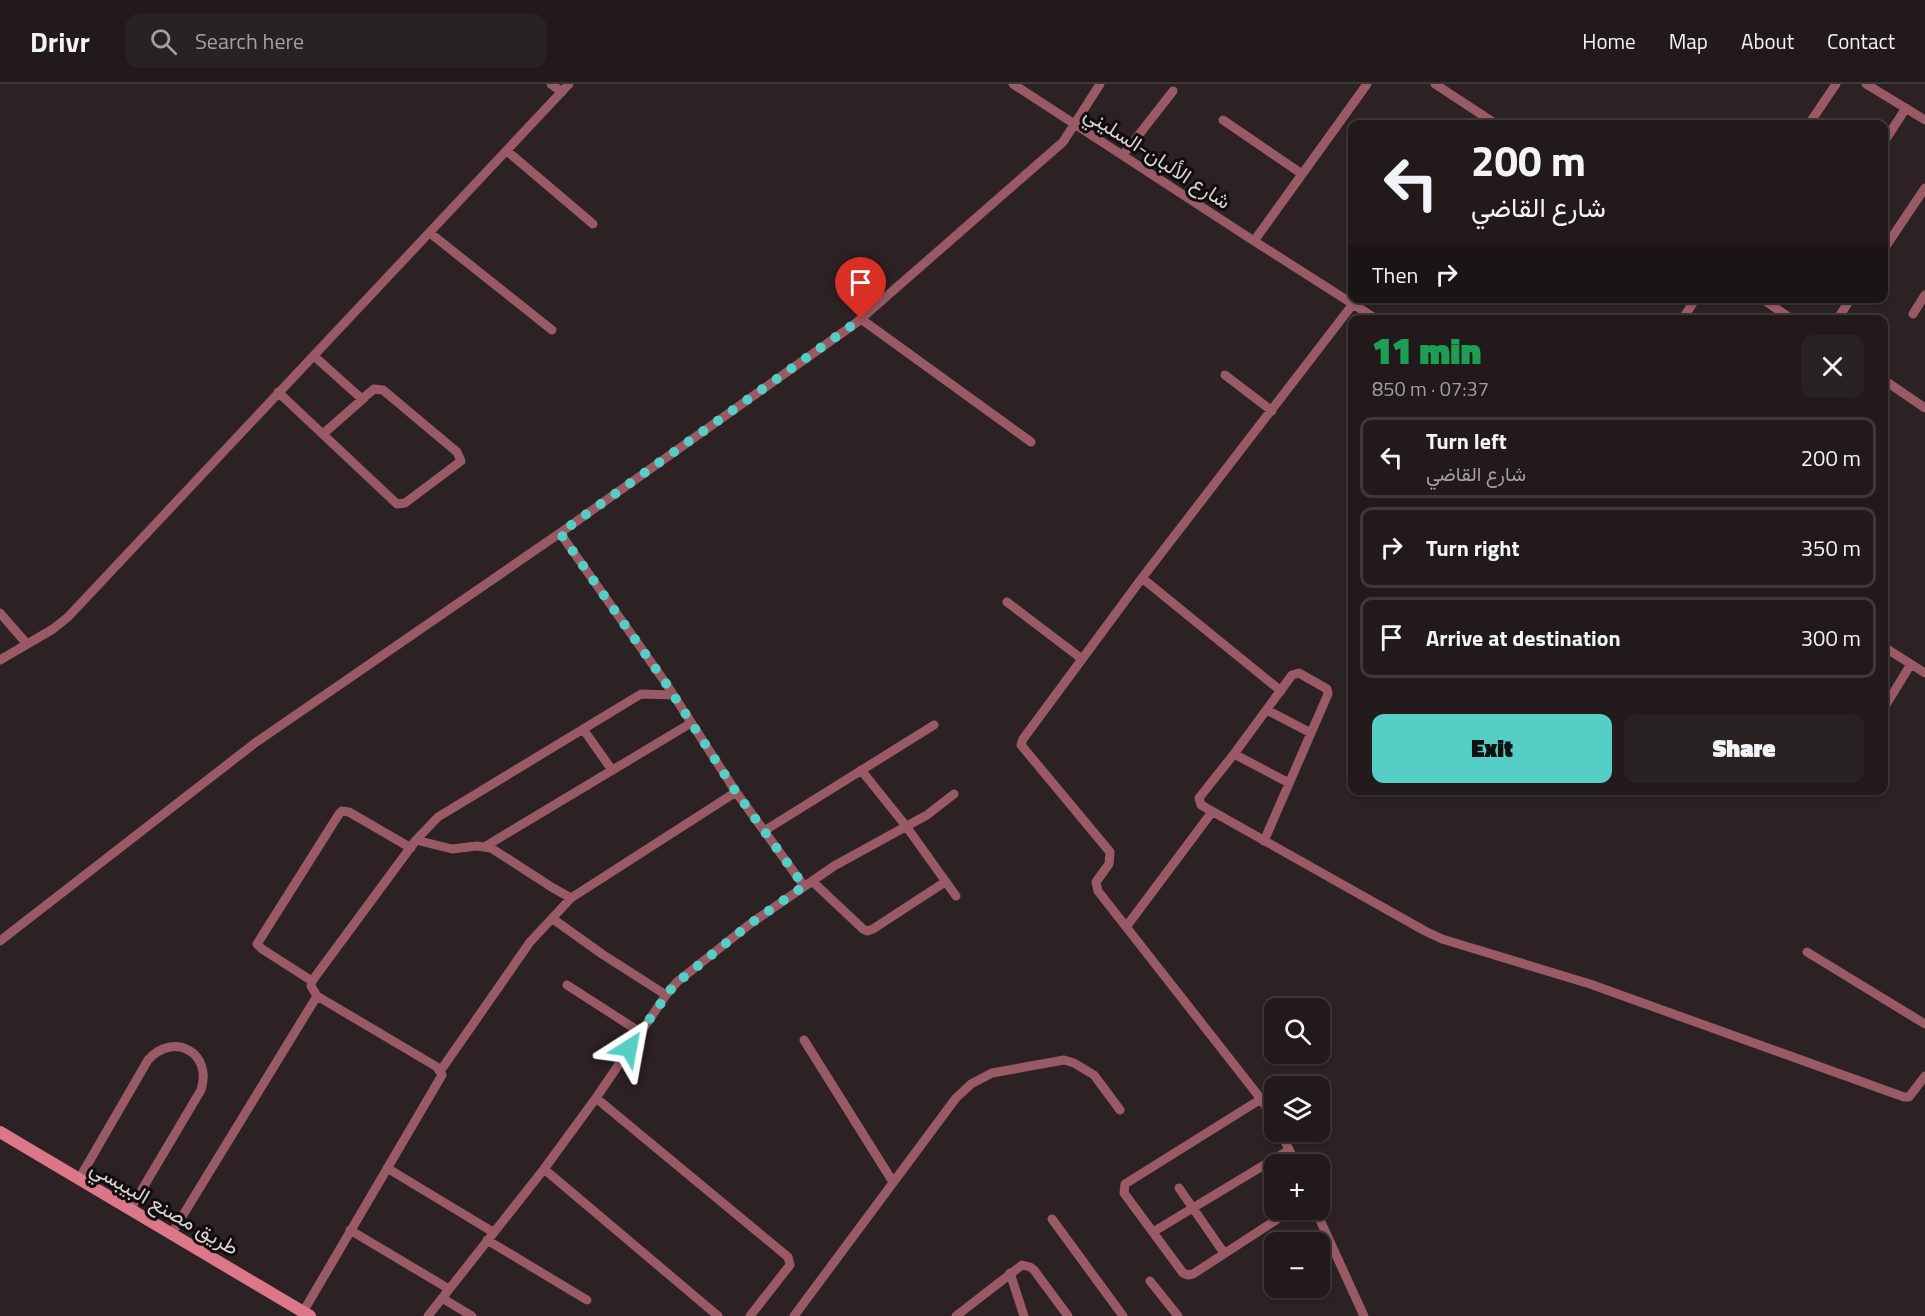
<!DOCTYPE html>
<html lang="en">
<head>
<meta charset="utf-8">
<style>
  :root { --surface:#21191a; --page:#292223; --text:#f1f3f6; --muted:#a2a0a2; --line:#3e3839; --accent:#55cec5 }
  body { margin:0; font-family:"Titillium Web",Vazirmatn,sans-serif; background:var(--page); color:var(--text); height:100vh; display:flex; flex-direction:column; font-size:22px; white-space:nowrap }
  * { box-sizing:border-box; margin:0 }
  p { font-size:20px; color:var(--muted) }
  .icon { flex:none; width:33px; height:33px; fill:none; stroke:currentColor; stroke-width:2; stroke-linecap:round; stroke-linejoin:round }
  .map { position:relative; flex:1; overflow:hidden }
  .side { position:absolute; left:1348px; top:231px; width:540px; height:480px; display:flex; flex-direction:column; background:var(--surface); border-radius:12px; box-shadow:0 2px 4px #0004,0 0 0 2px var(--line) }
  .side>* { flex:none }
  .top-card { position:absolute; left:1348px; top:36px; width:540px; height:183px; border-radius:12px; box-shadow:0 2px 4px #0004,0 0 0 2px var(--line); background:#21191a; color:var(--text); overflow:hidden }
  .fabs { position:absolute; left:1264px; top:914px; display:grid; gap:12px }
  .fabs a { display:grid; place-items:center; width:66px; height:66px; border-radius:12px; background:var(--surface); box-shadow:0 2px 4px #0004,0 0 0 2px var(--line); font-size:30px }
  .pin { position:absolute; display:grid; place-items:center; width:51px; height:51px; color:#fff; margin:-62px -26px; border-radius:50% 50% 50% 0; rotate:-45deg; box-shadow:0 0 6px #0007 }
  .pin .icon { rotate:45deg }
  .me { position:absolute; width:66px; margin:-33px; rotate:34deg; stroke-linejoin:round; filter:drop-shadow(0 0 4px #0008) }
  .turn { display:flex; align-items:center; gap:21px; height:126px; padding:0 24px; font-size:27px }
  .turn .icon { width:78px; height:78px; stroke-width:2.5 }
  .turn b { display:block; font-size:42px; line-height:51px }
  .then { display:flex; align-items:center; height:57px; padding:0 24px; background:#0003; gap:12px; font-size:22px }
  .round { display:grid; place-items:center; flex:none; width:63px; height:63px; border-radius:12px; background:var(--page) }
  .overview { display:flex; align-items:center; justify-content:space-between; height:102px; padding:0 24px }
  h1 { font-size:36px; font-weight:800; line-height:45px; color:#1e9e55 }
  .primary-button { display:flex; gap:12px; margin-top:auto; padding:12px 24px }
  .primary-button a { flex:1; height:69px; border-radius:12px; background:var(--accent); color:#111; font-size:24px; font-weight:800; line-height:69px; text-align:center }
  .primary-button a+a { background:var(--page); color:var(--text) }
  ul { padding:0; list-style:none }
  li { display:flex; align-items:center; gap:18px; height:81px; margin:0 12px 9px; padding:0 12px; border:3px solid var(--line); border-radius:12px }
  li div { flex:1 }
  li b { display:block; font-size:22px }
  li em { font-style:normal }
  header { display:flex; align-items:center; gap:36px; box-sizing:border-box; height:84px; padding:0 30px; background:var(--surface); border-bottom:2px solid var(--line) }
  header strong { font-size:28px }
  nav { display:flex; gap:33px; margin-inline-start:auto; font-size:21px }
  .search { width:420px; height:54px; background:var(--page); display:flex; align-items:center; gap:15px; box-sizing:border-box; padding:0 21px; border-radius:12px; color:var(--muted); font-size:22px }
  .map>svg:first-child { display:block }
</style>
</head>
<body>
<header>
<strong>Drivr</strong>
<div class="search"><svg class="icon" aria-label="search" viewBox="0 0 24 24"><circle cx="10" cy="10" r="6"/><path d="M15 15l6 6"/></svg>Search here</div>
<nav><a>Home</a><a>Map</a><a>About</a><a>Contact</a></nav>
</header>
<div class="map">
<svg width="1925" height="1232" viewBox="0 0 1925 1232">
  <rect width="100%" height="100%" fill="#2c2123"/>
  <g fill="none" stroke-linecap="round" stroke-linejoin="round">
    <!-- street -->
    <path stroke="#995965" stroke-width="9" d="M551,0L562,8
      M1013,0L1254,157
      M1367,0L1254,157L1378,236
      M1435,0L1496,40
      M1866,0L1925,36
      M1223,36L1302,90
      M1809,40L1836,0
      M1884,58L1906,24
      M507,67L593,140
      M1123,71L1173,7
      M430,149L552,246
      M1884,165L1925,104
      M1761,214L1793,236
      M1913,230L1925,211
      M861,235L1031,358
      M1682,236L1696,214
      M1837,236L1851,214
      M314,272L362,315L374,305L383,306L457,368L461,377
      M1225,291L1272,327
      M1884,296L1925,324
      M278,308L397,420L405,419L461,377
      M323,350L365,313
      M560,449L665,598L736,708L804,802
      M1142,494L1281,607
      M1007,518L1082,575
      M0,529L27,560
      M1884,563L1925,589
      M0,576L53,545L68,533L569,0
      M1884,624L1911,580
      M1267,626L1311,649
      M583,645L612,686
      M1234,670L1289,699
      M861,686L906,742L956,812
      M764,747L934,641
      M416,756L452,765L477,762L491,764L553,804L571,814
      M1264,757L1328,610L1327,605L1299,589L1292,591L1234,670L1199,714L1201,721L1425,847L1442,855L1590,900L1904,1013H1909L1925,992
      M486,762L691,639
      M812,797L863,845L867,847L873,845L945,798
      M1126,843L1212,728
      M0,857L255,659L560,449L856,239L1063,58L1100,0
      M1807,868L1925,940
      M312,897L262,865L257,860L339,730L342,727L349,728L411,764
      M567,901L640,948
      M666,911L677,898L750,840L834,782L927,731L954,710
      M804,956L893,1098
      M441,986L530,858L571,814L736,708
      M596,1014L788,1173L790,1181L750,1232
      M1261,1015L1125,1100L1124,1109L1183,1189L1188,1191L1193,1190L1293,1125
      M1275,1037L1261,1015L1098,807L1096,798L1109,780L1110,768L1021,661L1023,655L1142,494L1353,220
      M1280,1047L1296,1080
      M387,1084L493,1148
      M544,1085L718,1232
      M79,1095L148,976C174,947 213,969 201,1006L131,1124
      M1179,1104L1224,1169
      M1315,1125L1364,1232
      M1052,1135L1123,1232
      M350,1146L449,1205
      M1153,1148L1289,1066
      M172,1149L317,912
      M487,1156L587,1216
      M1010,1189L1024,1232
      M1150,1197L1178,1232
      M442,1214L472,1232
      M303,1228L442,991L437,983L317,912L311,902L312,897L416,756L438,733L641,610L673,611
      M428,1232L544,1085L596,1014L666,911L602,870L553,835
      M794,1232L956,1014L971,1000L992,989L1064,976L1074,979L1094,991L1120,1026
      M956,1232L1022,1181L1030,1183L1034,1186L1068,1232"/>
    <!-- secondary -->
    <path stroke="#dc7689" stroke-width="12" d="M0,1048L310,1232"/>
  </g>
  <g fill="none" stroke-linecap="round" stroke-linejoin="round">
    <!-- route -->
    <path stroke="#55cec5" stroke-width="10" stroke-dasharray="0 18" d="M629,964L674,901L750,840L804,802L736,708L665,598L560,449L861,235"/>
  </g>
  <g text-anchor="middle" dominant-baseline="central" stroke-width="6" stroke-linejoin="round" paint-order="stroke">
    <!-- street labels -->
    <g font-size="21" fill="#d7d0d1" stroke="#110c0d">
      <text transform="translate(1158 73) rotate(33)">شارع الألبان-السليني</text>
      <text transform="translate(165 1123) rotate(30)">طريق مصنع البيبسي</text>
    </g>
  </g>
</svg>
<div class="fabs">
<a><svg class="icon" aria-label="search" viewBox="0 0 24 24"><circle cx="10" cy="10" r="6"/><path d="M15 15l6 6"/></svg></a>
<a><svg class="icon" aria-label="layers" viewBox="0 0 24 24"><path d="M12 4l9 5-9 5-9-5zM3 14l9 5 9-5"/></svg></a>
<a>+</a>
<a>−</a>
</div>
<div class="pin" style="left:861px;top:235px;background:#d93025"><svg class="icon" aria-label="arrive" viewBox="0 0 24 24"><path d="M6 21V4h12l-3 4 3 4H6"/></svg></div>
<svg class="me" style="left:629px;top:964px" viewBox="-20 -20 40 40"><path d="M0-17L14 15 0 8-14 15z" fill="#55cec5" stroke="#fff" stroke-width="4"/></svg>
<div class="top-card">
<div class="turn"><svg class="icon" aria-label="left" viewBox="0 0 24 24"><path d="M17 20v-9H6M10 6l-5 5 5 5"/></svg><div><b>200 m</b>شارع القاضي</div></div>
<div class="then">Then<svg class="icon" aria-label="right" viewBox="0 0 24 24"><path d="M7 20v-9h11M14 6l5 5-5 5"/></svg></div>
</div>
<section class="side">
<div class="overview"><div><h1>11 min</h1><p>850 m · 07:37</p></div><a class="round"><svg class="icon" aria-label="close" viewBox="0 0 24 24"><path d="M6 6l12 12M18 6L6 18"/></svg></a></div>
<ul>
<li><svg class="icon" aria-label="left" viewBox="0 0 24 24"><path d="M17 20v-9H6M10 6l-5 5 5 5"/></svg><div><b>Turn left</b><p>شارع القاضي</p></div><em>200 m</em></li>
<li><svg class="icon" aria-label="right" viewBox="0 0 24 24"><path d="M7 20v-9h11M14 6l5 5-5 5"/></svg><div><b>Turn right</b></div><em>350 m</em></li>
<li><svg class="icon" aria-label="arrive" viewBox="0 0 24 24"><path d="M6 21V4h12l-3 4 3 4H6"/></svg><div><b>Arrive at destination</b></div><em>300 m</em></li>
</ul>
<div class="primary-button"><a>Exit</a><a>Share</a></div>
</section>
</div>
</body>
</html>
